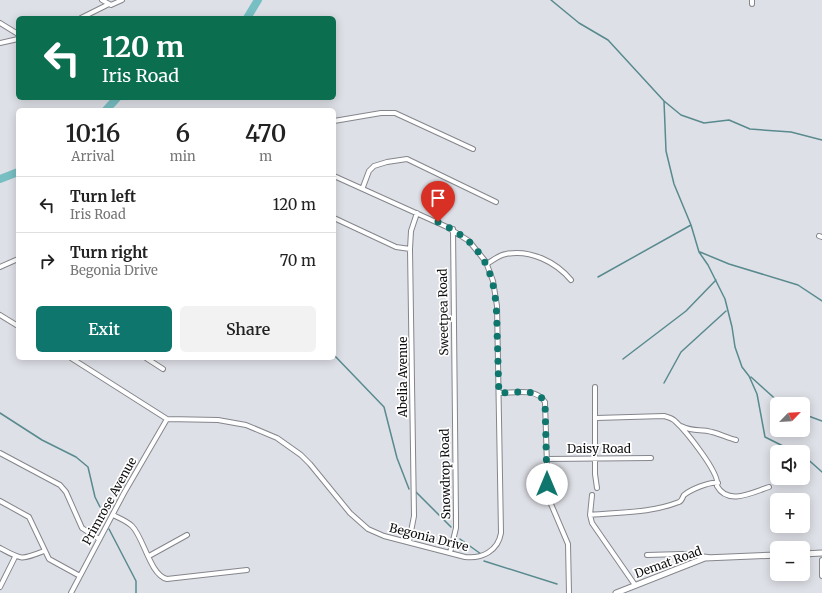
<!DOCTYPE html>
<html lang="en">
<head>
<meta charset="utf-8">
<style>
  :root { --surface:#fff; --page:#f2f2f2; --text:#222; --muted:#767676; --line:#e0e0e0; --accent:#0f766e }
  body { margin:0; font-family:Merriweather,serif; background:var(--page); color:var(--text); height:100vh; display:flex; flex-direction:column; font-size:15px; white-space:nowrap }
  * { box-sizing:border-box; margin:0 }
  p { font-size:13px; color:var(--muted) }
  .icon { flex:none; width:22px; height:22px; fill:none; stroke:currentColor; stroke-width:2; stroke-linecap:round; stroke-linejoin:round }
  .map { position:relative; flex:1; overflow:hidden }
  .details { position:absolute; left:16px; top:108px; width:320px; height:252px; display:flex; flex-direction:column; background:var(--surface); border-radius:6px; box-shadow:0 2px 10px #0003 }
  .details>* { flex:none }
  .top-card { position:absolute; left:16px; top:16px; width:320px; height:84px; border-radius:6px; box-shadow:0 2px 10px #0003; background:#0b6e4f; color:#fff; overflow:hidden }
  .needle { width:26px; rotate:65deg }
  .tools { position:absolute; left:770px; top:397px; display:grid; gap:8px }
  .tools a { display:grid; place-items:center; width:40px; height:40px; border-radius:6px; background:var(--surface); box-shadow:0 2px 10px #0003; font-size:20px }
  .pin { position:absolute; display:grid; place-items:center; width:34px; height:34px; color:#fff; margin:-41px -17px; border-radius:50% 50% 50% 0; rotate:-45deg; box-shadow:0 0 4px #0007 }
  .pin .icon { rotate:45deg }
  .me { position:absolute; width:44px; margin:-22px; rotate:0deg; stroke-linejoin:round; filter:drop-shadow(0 0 3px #0008) }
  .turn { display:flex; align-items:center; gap:14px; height:84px; padding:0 20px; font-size:18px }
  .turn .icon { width:52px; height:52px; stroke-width:2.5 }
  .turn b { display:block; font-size:28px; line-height:34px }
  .eta { display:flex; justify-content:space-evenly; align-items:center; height:68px; text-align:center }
  .eta b { font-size:24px; font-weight:600; line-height:28px }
  .cta { display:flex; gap:8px; margin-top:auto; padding:8px 20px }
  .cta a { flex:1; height:46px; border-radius:6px; background:var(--accent); color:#fff; font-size:16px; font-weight:600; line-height:46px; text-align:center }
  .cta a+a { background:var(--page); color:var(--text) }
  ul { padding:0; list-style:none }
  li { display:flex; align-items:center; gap:12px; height:56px; padding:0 20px; border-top:1px solid var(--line) }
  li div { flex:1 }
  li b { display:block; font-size:15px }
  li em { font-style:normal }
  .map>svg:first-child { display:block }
</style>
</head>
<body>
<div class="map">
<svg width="822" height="593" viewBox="0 0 822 593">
  <rect width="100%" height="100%" fill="#dee0e7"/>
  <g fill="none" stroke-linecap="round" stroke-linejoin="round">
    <!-- stream -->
    <path stroke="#588a8e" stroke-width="1.5" d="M551,0L579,23L608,40L664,101L681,115L704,123L729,120L750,129L791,132L822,140
      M664,101L666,151L674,184L691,225L699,252L708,265L725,299L732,327L735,347L742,367L749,376L757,394L765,437L795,452
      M700,252L729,264L798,285L822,301
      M598,277L691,225
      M334,355L384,407L397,458L409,489
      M623,359L686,311L716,280
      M751,377L781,404
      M664,383L681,352L726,311
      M0,413L42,440L76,457L88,467L95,497L100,507
      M803,414L822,421
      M803,455L822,472
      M416,492L451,527
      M109,529L136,581V593
      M460,539L481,554
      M484,561L557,584"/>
    <!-- river -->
    <path stroke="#78bfc3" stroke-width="8" d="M247,18L258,0
      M106,110L117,98
      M0,179L18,172"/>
    <defs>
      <path id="minor" d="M102,0L111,5L122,0
        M752,0V4
        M81,18L109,4
        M0,23L18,34
        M0,43L18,39
        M334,121L381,113H395L473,149
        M363,187L369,171L374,166L387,162L407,159L496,202
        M334,218L396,247L410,249
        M819,236L822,237
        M487,264C493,260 499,255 506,254C530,249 556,262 571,280
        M0,267L18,259
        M0,315L18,326
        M71,358L167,419L218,420L246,425L277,438L301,455L310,464L350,513L368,529L384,536L465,557C482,559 498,551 501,533L497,306L493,281L486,262L469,241L447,227L334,176
        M146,358L163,369
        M595,387V474L597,488
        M499,393C514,393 536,387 545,402L548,497L568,544L569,593
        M596,418L664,416C668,417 672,418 675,421C685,430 721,474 717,486C728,506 753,492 769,487
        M681,426C696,433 700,428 712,432C720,434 728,438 736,440
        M0,453L60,485L66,492L82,528L99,539
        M547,459L651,458
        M592,495L590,515L592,523L635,585
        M0,501L29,517L49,559L80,576
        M113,515C119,518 127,521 132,526C144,538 150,575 167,579L247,570
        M590,515C620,512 651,513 679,502C682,501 682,498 684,495C690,490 710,481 718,483
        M409,542L414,516L410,249L411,231L417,213
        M0,548C22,560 21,560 44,551
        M450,553L456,528V517L453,229
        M647,555L682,554L708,557
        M149,556L187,535
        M822,560V576
        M0,587L15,557
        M71,593L124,493L167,419"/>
      <path id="tertiary" d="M803,554L822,553
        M616,593L705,558L777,555"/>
    </defs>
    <!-- minor casing -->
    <use href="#minor" stroke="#84868c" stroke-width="6"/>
    <!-- tertiary casing -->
    <use href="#tertiary" stroke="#84868c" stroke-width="7"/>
    <!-- minor -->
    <use href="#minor" stroke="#fff" stroke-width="4"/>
    <!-- tertiary -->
    <use href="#tertiary" stroke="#fff" stroke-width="5"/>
  </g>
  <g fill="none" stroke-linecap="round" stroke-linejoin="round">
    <!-- route -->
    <path stroke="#0f766e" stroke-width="7" stroke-dasharray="0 12.6" d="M438,222C489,245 497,279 497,332C498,352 498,372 499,393C514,393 536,387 545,402L547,484"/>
  </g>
  <g text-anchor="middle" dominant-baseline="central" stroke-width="3.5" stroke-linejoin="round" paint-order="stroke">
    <!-- street labels -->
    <g font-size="12" fill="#0f0f11" stroke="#fff">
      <text transform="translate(443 312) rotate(-91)">Sweetpea Road</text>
      <text transform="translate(402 377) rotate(-90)">Abelia Avenue</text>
      <text x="599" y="448">Daisy Road</text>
      <text transform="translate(445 474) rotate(-91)">Snowdrop Road</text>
      <text transform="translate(109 501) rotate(-61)">Primrose Avenue</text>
      <text transform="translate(429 537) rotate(14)">Begonia Drive</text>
      <text transform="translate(668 562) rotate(-20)">Demat Road</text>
    </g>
  </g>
</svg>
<div class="tools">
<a><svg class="needle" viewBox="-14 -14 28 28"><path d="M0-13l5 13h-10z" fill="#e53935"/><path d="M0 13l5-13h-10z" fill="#767676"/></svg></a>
<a><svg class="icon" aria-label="sound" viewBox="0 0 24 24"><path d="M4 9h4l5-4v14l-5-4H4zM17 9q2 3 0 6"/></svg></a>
<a>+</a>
<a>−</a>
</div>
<div class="pin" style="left:438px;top:222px;background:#d93025"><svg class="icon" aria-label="arrive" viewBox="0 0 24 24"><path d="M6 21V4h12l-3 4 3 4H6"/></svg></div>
<svg class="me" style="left:547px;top:484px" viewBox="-20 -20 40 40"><circle r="19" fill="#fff"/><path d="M0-13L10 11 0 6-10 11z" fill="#0f766e"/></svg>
<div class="top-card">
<div class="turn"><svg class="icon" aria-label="left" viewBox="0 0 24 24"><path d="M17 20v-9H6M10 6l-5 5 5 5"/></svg><div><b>120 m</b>Iris Road</div></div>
</div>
<section class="details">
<div class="eta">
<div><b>10:16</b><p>Arrival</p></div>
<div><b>6</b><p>min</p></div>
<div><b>470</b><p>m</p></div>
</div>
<ul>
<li><svg class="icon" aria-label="left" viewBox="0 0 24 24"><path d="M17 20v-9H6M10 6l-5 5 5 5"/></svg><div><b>Turn left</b><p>Iris Road</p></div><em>120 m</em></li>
<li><svg class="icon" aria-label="right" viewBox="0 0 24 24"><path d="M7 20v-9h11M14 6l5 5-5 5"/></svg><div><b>Turn right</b><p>Begonia Drive</p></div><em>70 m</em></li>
</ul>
<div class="cta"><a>Exit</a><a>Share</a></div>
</section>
</div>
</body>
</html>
